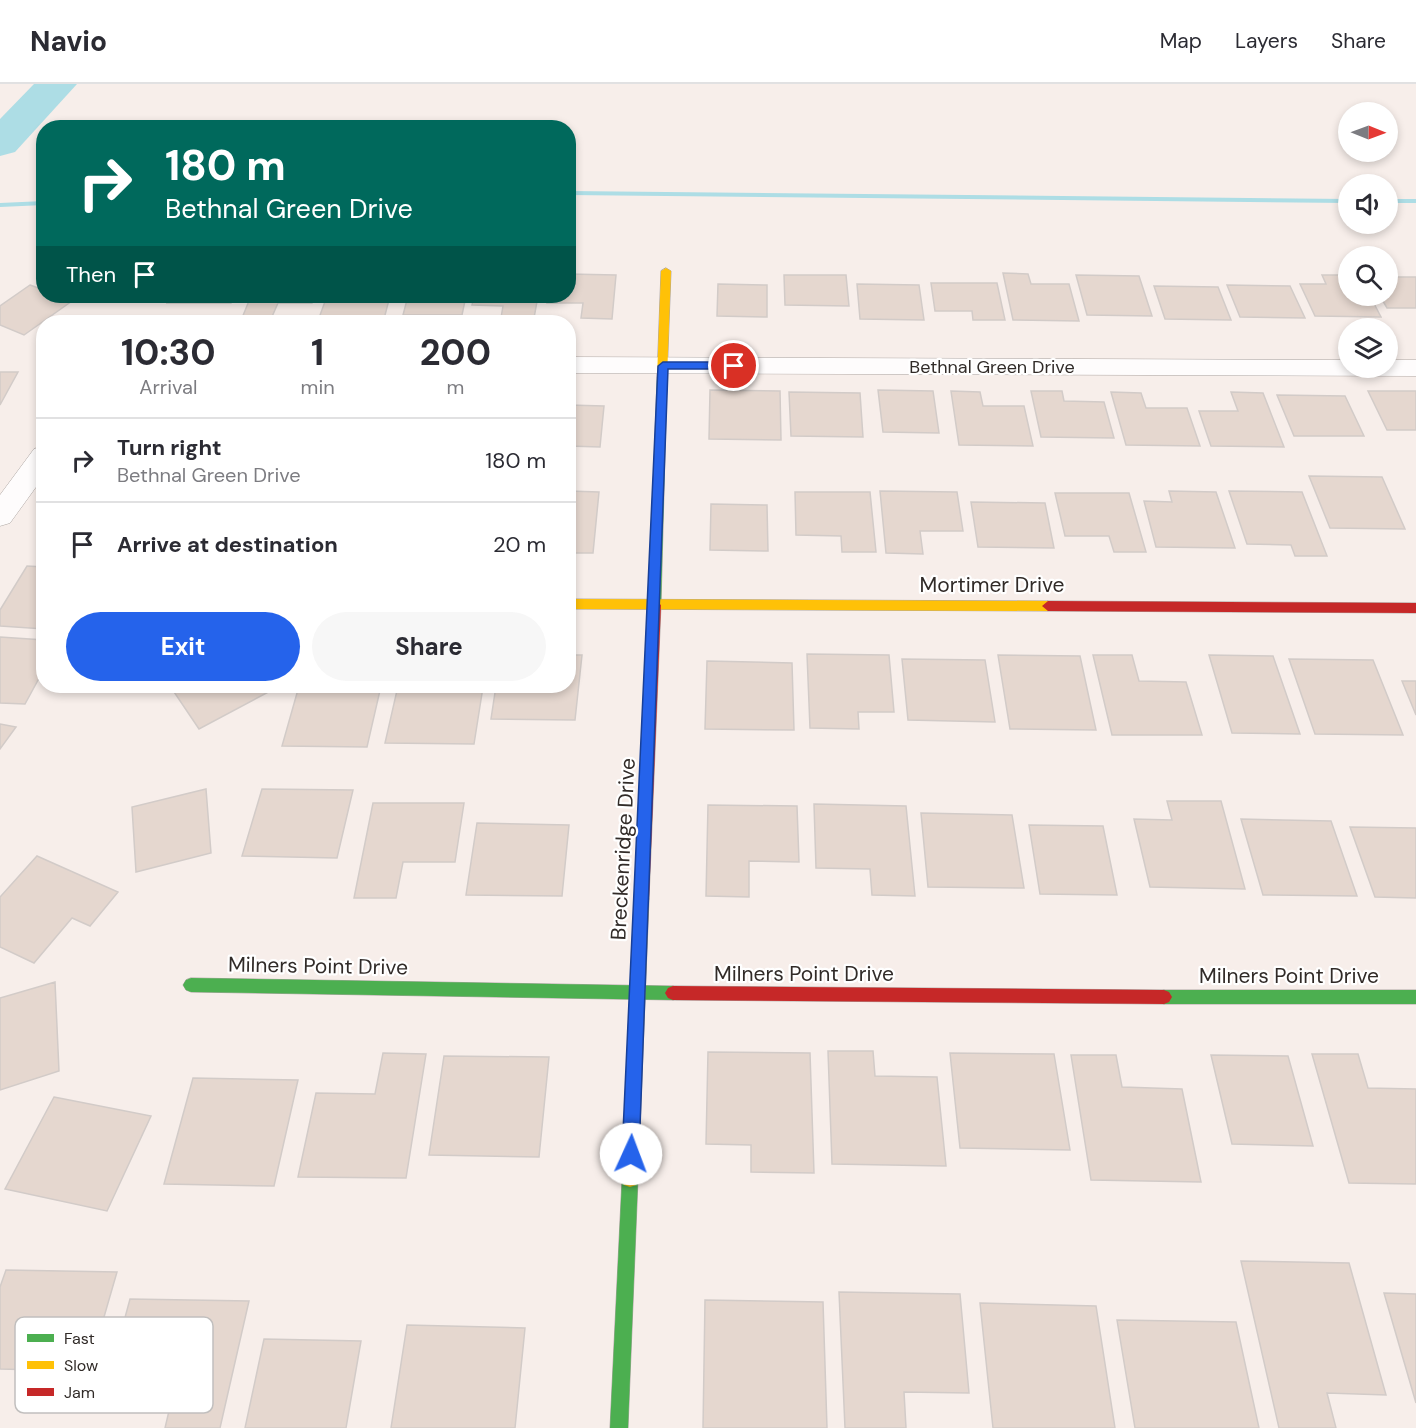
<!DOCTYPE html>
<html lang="en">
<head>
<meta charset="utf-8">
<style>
  :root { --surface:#fff; --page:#f7f7f7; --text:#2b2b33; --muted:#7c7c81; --line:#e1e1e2; --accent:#2563eb }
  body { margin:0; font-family:"DM Sans",sans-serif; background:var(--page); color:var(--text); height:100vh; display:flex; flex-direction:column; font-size:22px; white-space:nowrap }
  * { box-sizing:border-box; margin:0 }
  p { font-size:20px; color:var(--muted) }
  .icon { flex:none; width:33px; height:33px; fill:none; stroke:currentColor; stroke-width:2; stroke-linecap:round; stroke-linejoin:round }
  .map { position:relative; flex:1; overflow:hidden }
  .panel { position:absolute; left:36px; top:231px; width:540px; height:378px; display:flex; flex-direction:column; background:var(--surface); border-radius:24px; box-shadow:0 3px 9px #0003 }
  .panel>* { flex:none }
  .hud { position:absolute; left:36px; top:36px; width:540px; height:183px; border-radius:24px; box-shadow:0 3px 9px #0003; background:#00695c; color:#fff; overflow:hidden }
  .needle { width:39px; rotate:91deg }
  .tools { position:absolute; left:1338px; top:18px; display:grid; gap:12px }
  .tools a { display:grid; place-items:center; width:60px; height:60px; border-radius:50%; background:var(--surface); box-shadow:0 3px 9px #0003; font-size:30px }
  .pin { position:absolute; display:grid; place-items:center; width:51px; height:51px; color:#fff; margin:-26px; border:3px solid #fff; border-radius:50%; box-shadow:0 2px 6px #0007 }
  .me { position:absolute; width:66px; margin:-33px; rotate:2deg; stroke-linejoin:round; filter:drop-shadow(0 0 4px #0008) }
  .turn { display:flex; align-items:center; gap:21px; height:126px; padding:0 30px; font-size:27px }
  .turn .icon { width:78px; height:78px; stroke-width:2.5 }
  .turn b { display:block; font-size:42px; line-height:51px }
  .then { display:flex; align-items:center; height:57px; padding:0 30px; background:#0003; gap:12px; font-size:22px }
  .eta { display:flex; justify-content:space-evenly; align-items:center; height:102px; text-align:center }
  .eta b { font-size:36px; font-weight:700; line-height:42px }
  .action { display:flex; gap:12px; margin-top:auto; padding:12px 30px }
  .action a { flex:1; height:69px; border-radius:36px; background:var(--accent); color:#fff; font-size:24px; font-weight:700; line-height:69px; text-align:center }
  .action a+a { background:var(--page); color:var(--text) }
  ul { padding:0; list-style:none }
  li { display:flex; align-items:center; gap:18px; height:84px; padding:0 30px; border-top:2px solid var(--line) }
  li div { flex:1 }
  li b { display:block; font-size:22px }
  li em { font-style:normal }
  header { display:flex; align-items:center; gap:36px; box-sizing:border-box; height:84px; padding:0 30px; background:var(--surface); border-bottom:2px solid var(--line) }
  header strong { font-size:28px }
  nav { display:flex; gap:33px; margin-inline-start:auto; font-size:21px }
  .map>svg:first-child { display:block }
</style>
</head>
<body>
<header>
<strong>Navio</strong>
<nav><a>Map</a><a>Layers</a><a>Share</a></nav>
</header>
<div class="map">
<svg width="1416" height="1344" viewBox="0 0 1416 1344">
  <rect width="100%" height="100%" fill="#f7eeea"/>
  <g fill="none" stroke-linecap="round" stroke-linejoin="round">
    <!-- stream -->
    <path fill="#addde5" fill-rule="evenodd" d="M568,107L1348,115V119L568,111Z
      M1388,115H1416V119H1388Z
      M44,117V121L0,123V119Z"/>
    <!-- river -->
    <path fill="#addde5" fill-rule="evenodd" d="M34,0H77L15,68L0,72V35Z"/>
  </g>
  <!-- building -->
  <path fill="#e5d7cf" stroke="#d2cbc8" stroke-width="1.5" d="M1003,189L1028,190L1031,200H1069L1079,237L1013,236Z
    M568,190L616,191L612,235L581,234L583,219H547L548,212H568Z
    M784,191H846L849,222L785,221Z
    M1076,191L1139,192L1152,232L1087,231Z
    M1322,191H1348V212H1370L1381,233L1315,232L1300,200H1326Z
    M1388,193H1416V224H1387L1380,212H1388Z
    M931,199H997L1005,236H973L972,227H935Z
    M718,200L767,201V233L717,232Z
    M857,200L919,201L924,236L860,235Z
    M30,201L44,206V212H58L72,217L24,251L0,241V222Z
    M1227,201L1290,202L1305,234L1240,233Z
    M1154,202L1218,203L1231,236L1165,235Z
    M86,212H136L134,215H84Z
    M170,212H234L231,219H167Z
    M251,212H315L312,219H278L271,235L242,234Z
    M327,212H390L384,235L319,234Z
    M408,212H466L462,231H403Z
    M474,212H538L534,234H501L503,222L472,221Z
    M0,288H18L0,321Z
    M710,306L780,307L781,356L709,355Z
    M878,306L933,307L939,349L883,348Z
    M951,307L980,308L983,322H1024L1033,362L959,361Z
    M1031,307H1062L1064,317L1104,318L1114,354L1041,353Z
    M1368,307H1416V346H1387Z
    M789,308L860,309L863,353L791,352Z
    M1111,308L1141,309L1146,324H1187L1200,362L1126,361Z
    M1231,308L1263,309L1284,363L1211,362L1199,327H1238Z
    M1277,311L1345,312L1364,352H1294Z
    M568,321L604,322L600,363L568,362Z
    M1309,392L1382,393L1405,445L1330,444Z
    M568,407L599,408L593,469H568Z
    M880,407L957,408L963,447H920L923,470L886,469Z
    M1169,407L1216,408L1235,464L1156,463L1144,417L1172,418Z
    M1229,407L1302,408L1327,472H1295L1291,461L1247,460Z
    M795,408H870L876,468H842L841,452L796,451Z
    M1055,409H1129L1146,468H1114L1109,452H1065Z
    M971,418L1045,419L1054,464L978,463Z
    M711,420L767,421L768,467L710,466Z
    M27,482L44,483V545L0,542V526Z
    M0,553L44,556V585L25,620L0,619Z
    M807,570L889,571L894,628H858L859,645L810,644Z
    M568,571H582L575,636L491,635L496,602H568Z
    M998,571L1080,572L1096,646L1010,645Z
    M1093,571H1132L1139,597L1186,598L1202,651H1112Z
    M1209,571L1273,572L1300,650L1232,649Z
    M902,575L985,576L995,638L908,636Z
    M1289,575L1373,576L1403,651L1315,650Z
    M707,577L792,579L794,646L705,645Z
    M1402,597H1416V631Z
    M170,602H271L274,605L199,645Z
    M299,602H381L367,663L282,662Z
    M398,602L483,603L474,660L385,659Z
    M0,640L16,643L0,665Z
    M206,705L211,769L136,788L132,723Z
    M262,705L353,706L337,774L242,772Z
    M1167,717H1221L1245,805L1150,803L1134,735L1172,736Z
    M373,719H464L455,778H403L396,814H354Z
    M814,720L906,722L915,812L872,811L870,785L816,784Z
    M708,721L797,722L799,778L749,777V813L706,812Z
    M921,729L1012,731L1024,804L928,803Z
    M1241,735L1331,737L1357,812L1263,811Z
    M477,739L569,741L562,812L466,811Z
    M1029,741L1103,742L1117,811L1040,810Z
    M1350,743L1416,744V814L1375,813Z
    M37,772L118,808L90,842L72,834L34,879L0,863V813Z
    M55,898L59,987L0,1006V914Z
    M828,967H873L875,992L937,993L946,1082L832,1080Z
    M708,968L810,969L814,1089L751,1088V1061L706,1060Z
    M383,969L426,970L406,1094L298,1093L316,1009L375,1010Z
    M950,969L1054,970L1070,1066L960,1064Z
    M1312,970H1358L1368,1004L1416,1005V1100L1349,1099Z
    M1071,971H1116L1122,1003L1182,1005L1201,1098L1091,1096Z
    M1211,971L1288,972L1313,1062L1232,1060Z
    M444,972L549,973L539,1073L429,1071Z
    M193,994L298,996L274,1102L164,1100Z
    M54,1013L151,1032L107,1127L5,1105Z
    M1241,1177L1349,1179L1386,1311L1327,1309L1336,1344H1279Z
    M6,1186L117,1188L80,1316L30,1315L39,1286L0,1285V1203Z
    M839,1208L960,1210L969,1309L904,1308L906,1344H845Z
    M1384,1209L1416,1210V1319Z
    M130,1215L249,1217L220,1344H165L169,1327L100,1326Z
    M705,1216L823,1218L827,1344H703Z
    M980,1219L1096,1222L1115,1344H993Z
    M1117,1236L1236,1238L1259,1344H1135Z
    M407,1241L525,1244L515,1344H391Z
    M264,1255L361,1257L346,1344H245Z"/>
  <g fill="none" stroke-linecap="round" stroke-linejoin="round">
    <defs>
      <path id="street" d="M568,273L1348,276V284H1388V276H1416V292L568,289Z
        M44,362V392L10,439L0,442V411L34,365Z"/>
      <path id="fast" d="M662,291L667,294L661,521L655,526L649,521L657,294Z
        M191,894L673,902L678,904L681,909L678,914L673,916L191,908L186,906L183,901L186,896Z
        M1164,906H1416V920H1164L1159,918L1156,913L1159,908Z
        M630,1087L636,1089L638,1095L628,1344H610L622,1095L624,1089Z"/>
      <path id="slow" d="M666,184L671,187L667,294L662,297L657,294L661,187Z
        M568,515L1048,517L1054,522L1048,527L568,525Z
        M642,809L647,810L649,815L638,1095L636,1101L630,1103L624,1101L622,1095L635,815L637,810Z"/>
      <path id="jam" d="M655,516L661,521L649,815L647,820L642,821L637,820L635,815L649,521Z
        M1048,517L1416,519V529L1048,527L1042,522Z
        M673,902L1164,906L1169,908L1172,913L1169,918L1164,920L673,916L668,914L665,909L668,904Z"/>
    </defs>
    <!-- street casing -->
    <use href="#street" stroke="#ada6a3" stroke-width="1"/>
    <!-- fast casing -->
    <use href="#fast" stroke="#ada6a3" stroke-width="1"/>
    <!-- slow casing -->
    <use href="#slow" stroke="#ada6a3" stroke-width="1"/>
    <!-- jam casing -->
    <use href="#jam" stroke="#ada6a3" stroke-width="1"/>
    <!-- street -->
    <use href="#street" fill="#fefcfc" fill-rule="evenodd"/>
    <!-- fast -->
    <use href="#fast" fill="#4caf50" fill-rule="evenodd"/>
    <!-- slow -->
    <use href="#slow" fill="#ffc107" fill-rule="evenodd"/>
    <!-- jam -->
    <use href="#jam" fill="#c62828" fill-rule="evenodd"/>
  </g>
  <!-- route -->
  <path fill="#2563eb" stroke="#184099" stroke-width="1.5" d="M663,278H734L739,282L734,285H668L639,1070L637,1076L631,1078L625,1076L622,1070L658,282Z"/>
  <g text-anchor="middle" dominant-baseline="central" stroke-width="4.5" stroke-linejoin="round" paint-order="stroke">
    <!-- far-street labels -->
    <g font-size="18" fill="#312b28" stroke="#fff">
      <text x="992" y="283">Bethnal Green Drive</text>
    </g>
    <!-- street labels -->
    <g font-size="21" fill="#312b28" stroke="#fff">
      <text x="992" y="501">Mortimer Drive</text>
      <text transform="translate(623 765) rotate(-87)">Breckenridge Drive</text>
      <text transform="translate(318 882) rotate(1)">Milners Point Drive</text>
      <text x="804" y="890">Milners Point Drive</text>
      <text x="1289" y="892">Milners Point Drive</text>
    </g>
  </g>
  <!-- legend -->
  <rect x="15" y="1233" width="198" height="96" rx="9" fill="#fff" stroke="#c1bfbe" stroke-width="1.5"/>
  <rect x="27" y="1250" width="27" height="8" fill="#4caf50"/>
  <rect x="27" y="1277" width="27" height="8" fill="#ffc107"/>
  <rect x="27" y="1304" width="27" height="8" fill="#c62828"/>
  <g font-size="16" fill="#312b28">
    <text x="64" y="1260">Fast</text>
    <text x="64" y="1287">Slow</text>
    <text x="64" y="1314">Jam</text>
  </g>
</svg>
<div class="tools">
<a><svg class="needle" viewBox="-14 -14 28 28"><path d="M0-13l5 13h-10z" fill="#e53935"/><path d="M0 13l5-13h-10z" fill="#7c7c81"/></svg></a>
<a><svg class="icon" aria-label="sound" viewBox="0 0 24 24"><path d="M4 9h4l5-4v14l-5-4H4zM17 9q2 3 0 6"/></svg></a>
<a><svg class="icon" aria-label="search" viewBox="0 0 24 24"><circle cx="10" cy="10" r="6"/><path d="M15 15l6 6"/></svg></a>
<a><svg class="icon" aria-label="layers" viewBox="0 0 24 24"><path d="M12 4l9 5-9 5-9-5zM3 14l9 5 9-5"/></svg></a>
</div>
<div class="pin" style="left:734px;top:282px;background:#d93025"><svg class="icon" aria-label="arrive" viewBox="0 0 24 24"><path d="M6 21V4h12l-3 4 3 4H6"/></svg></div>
<svg class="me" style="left:631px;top:1070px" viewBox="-20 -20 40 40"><circle r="19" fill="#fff"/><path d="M0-13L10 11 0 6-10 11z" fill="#2563eb"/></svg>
<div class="hud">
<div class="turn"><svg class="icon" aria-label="right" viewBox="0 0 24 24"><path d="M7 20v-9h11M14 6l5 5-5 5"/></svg><div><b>180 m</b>Bethnal Green Drive</div></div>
<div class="then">Then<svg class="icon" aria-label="arrive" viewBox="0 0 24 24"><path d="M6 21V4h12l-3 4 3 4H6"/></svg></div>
</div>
<section class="panel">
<div class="eta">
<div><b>10:30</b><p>Arrival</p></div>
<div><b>1</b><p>min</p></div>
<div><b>200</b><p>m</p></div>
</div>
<ul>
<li><svg class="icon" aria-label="right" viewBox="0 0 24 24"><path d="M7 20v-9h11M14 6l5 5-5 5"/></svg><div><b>Turn right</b><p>Bethnal Green Drive</p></div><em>180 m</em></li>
<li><svg class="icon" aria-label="arrive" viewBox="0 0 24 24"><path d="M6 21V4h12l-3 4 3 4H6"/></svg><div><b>Arrive at destination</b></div><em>20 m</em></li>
</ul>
<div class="action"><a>Exit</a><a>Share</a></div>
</section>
</div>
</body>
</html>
